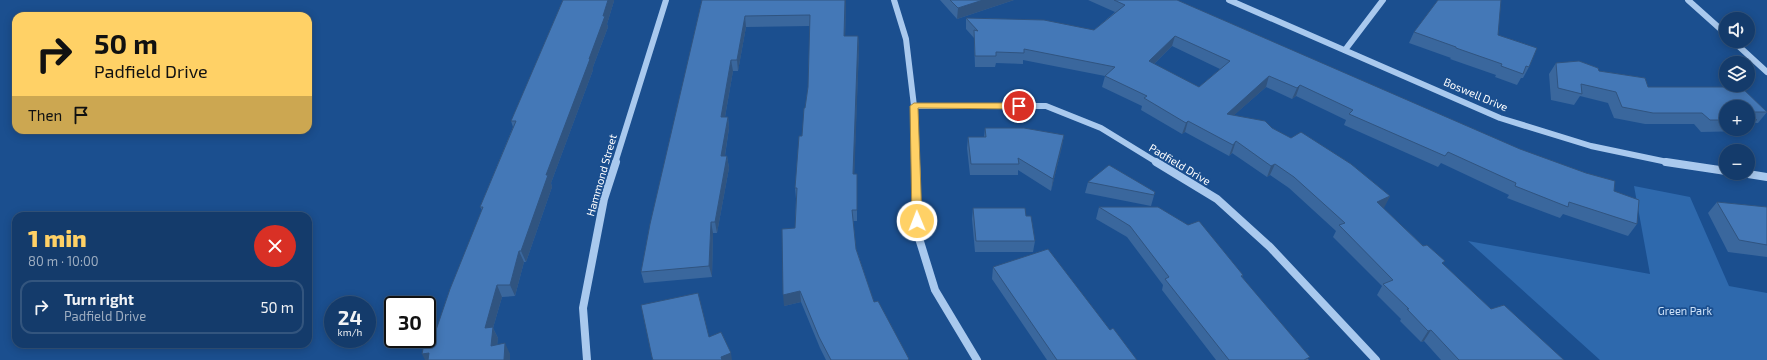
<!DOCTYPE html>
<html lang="en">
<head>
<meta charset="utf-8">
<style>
  :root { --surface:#143b6b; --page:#1d4271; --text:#f1f3f6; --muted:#9dadc1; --line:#33557e; --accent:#ffd166 }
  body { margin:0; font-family:"Exo 2",sans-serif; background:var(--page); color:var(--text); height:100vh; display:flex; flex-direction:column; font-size:15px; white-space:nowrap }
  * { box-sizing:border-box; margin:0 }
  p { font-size:13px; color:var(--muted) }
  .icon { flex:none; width:22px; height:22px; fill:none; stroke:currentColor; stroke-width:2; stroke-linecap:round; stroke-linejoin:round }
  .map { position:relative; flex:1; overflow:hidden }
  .details { position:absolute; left:12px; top:212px; width:300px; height:136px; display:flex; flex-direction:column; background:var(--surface); border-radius:12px; box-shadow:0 2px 10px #0003,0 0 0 1px var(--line) }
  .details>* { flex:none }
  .banner { position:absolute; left:12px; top:12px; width:300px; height:122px; border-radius:12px; box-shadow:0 2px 10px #0003,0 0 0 1px var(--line); background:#ffd166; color:#111; overflow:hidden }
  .tools { position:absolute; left:1719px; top:12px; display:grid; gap:8px }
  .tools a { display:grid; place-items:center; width:36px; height:36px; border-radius:50%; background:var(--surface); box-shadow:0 2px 10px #0003,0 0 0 1px var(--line); font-size:20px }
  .speed { position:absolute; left:324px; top:296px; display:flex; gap:8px; font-size:20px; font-weight:700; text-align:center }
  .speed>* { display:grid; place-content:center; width:52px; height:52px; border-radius:50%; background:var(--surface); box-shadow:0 2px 10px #0003,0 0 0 1px var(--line); line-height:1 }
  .speed small { font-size:10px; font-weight:400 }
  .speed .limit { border:2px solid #111; border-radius:6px; background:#fff; color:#111 }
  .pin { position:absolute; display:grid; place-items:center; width:34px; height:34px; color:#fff; margin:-17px; border:2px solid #fff; border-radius:50%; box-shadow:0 1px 4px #0007 }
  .me { position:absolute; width:44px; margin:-22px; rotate:359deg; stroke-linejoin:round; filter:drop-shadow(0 0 3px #0008) }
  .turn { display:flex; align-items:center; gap:14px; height:84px; padding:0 16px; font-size:18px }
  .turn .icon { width:52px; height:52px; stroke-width:2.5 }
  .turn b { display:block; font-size:28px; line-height:34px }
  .then { display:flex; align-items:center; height:38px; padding:0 16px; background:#0003; gap:8px; font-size:15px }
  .round { display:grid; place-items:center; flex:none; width:42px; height:42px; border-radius:21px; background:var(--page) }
  .head { display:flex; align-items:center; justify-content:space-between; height:68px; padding:0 16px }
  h1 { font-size:24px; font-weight:800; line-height:30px; color:var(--accent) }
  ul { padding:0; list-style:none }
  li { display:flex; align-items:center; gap:12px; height:54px; margin:0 8px 6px; padding:0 8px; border:2px solid var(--line); border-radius:12px }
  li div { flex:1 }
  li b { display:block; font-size:15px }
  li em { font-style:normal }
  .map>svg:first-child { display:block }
</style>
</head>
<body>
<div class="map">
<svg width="1767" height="360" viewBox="0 0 1767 360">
  <rect width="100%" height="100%" fill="#1b4f8f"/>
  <!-- green -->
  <path fill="#2e69ad" d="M1634,186L1690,197L1729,286L1767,293V360H1600L1468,241L1650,274Z"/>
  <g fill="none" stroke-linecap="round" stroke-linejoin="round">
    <!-- minor-far1 -->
    <path stroke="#a9c9ee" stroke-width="6" d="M894,0L906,39L914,106L916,163
      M1229,0L1500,118L1591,146L1672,163
      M1688,0L1726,34
      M1733,41L1767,72
      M1345,50L1383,0
      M914,106H1046L1101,128L1158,163
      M615,163L666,0"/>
    <!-- minor -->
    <path stroke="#a9c9ee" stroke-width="8" d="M916,162L918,235L935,290L977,360
      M1156,162L1217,199L1270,247L1376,360
      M1666,162L1726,171
      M1742,173L1767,177
      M587,360L583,308L604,199L616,162"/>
  </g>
  <!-- wall -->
  <path fill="#3a679d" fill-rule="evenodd" d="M563,0H614V1L607,24L608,27L593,67V70L551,183L552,187L526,262H524L515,296L502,297L493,328L498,338L497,345L510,354V360H425L482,210L480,207L513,127L511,121Z
    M702,0H846L845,36H858L859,47L854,174L857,185V221H853L856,249L874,302L909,360H826L820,348L801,302L784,306L795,228L796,199L795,188L808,87L810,26L746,27L738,71H733L725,117H728L729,128L725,156H727L729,168L717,233H713L712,277L644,283L641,272Z
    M940,0H1014L957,19Z
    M1088,0H1177L1614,191L1637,224L1628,236L1563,214L1560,218L1507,198L1509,195L1441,163L1438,167L1344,125L1346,120L1296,96L1292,99L1266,87L1234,115L1272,128L1390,196L1383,208L1491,309L1564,360H1441L1424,341L1421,342L1400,321L1401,319L1377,295L1382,286L1333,237L1336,231L1289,188L1270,175L1267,177L1232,153L1229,156L1185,132L1182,134L1141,110L1142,106L1102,87L1105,76L1023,60V64L996,63L995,67H975L974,38L966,29V18L1094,30L1115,12ZM1172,46L1220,69L1199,87L1154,64Z
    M1414,32L1498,35L1529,67L1523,78H1521L1517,85L1495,77L1496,75L1450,59L1451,58L1409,43Z
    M1579,61L1598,68L1599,71L1645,78L1648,87H1741L1767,112L1758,123H1754L1747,131L1701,132L1694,124H1645L1614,118L1608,103L1580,96L1574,105L1551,100L1549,74L1556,63ZM1726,107H1748V129H1726Z
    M985,128L1064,135L1062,146L1051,191L1018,170V175H970L967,148L968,137H984Z
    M1088,182L1155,192L1151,206L1085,193Z
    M1717,202L1767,207V257L1728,252L1708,213Z
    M1099,207L1243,275L1242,277L1309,360H1216L1162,290L1163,285L1127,237L1096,219Z
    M973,208L1026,216L1035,241L1033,252H975L972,219Z
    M993,267L1110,330L1137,360H1047L992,279Z"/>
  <!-- shaded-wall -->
  <path fill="#305480" d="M608,0H614V1L607,24L608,27L593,67V70L551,183L552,187L526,262L521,251L546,175L589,59Z
    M845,0H846L845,47L844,36Z
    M983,0H1014L957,19L958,8Z
    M745,16L746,27L738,71L737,60Z
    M858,36L859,47L854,186L853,174Z
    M1175,36L1172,46L1146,72L1149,61Z
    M731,60L733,71L723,128L721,117Z
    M1269,76L1266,87L1223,125L1227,114Z
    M1300,85L1296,96L1292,99L1297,88Z
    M728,117L729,128L723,168L721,156Z
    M1188,121L1185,132L1182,134L1186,123Z
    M1064,135L1062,146L1051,191L1053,179Z
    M1236,141L1232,153L1229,156L1233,145Z
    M727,156L729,168L717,233L715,222Z
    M1275,164L1270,175L1267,177L1271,166Z
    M1390,196L1384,208L1371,213L1377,202Z
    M711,222L713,233L712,277L709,266Z
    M519,251L524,262L515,296L510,285Z
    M497,285L502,297L493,328L498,338L496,357L491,346L485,328Z
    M800,291L801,302L784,306L783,295Z
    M1431,330L1424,341L1421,342L1428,331Z
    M505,343L510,354V360H504Z
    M429,353L432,360H425L422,354Z
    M731,353L732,360H721V357Z"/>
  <!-- building -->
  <path fill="#4478b7" stroke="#305480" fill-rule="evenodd" d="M563,0H608L603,16H605L589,59H590L546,175H548L521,251H519L510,285H497L485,328L493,327L491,346L505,343L504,360H428L429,353L422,354L425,339H427V334L435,333L450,289L483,207H480L516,121H511Z
    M702,0H845L844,36H858L853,174H857V210H852L856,249L874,302L878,301L909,359L908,360H831L819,337L800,291L783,295L782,229L795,228L797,188H795L799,136H802L804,108H805L808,87L810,15L745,16L737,60H731L721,117H728L721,156H727L715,222H711L709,266L641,272L650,224Z
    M950,0H983L958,8Z
    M1114,0H1177L1520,149L1586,173L1615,181L1614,191L1639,200L1637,224L1569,202L1568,207L1515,186L1516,183L1448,152L1445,156L1349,114L1353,110L1300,85L1297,88L1269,76L1227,114L1265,121L1272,128L1291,138L1301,132L1351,164L1390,196L1377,202L1423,246L1427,245L1445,261L1442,263L1491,309L1504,305L1564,360H1459L1431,330L1428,331L1407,309H1409L1383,284L1393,280L1339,225L1345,223L1294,177L1275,164L1271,166L1236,141L1233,145L1188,121L1186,123L1144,98L1147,96L1105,76L1115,67L1024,49V53L996,52V56H975L974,30L978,31L966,18L1044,20L1094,30L1125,5ZM1175,36L1230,61L1199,87L1149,61Z
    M1438,0H1501L1498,35L1537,48L1529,67L1526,66L1523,74L1501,66L1502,64L1456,48V47L1414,32Z
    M1579,61L1598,68L1599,71L1645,78L1648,87H1741L1767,112H1748L1757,120H1748V107H1726V120H1710L1702,113H1653L1622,107L1616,92L1581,84L1582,94L1558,88L1556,63Z
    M985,128H1024L1064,135L1053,179L1018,158L1019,164H971L968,137H986Z
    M1109,165L1155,192L1154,195L1088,182Z
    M1717,202L1767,207V245L1739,240Z
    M1099,207H1158L1188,225L1199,221L1243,275L1241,276L1310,357L1304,360H1229L1165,279L1169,277L1130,226Z
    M973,208H1025L1026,216H1031L1035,241H976Z
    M1048,249L1110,330L1113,328L1137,360H1057L993,267Z
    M698,293L709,337L721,332L731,353L721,357L722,360H653L652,357L641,305Z"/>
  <!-- route -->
  <path fill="#ffd166" stroke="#a68842" d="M914,103H1019L1023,106L1019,109L918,108L922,221L917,224L912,221L910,106Z"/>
  <g text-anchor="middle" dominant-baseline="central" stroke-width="3.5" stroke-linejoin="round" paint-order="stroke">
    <!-- street labels -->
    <g font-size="11" fill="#fff" stroke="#1b4f8f">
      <text transform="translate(1476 94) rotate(23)">Boswell Drive</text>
      <text transform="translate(1180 164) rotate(31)">Padfield Drive</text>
      <text transform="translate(601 175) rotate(-74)">Hammond Street</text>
    </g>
    <!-- park labels -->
    <g font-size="11" fill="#cfe3fa" stroke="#1b4f8f">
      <text x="1685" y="310">Green Park</text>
    </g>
  </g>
</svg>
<div class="tools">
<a><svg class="icon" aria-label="sound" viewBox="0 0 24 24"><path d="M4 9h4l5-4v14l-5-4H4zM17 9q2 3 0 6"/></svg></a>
<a><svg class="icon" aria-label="layers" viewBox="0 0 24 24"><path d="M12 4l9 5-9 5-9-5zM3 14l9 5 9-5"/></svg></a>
<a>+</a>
<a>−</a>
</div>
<div class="speed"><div>24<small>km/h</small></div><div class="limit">30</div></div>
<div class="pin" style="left:1019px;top:106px;background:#d93025"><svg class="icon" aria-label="arrive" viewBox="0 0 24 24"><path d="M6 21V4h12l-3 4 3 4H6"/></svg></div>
<svg class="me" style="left:917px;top:221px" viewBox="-20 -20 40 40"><circle r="17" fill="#ffd166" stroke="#fff" stroke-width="3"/><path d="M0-11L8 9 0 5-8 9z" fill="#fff"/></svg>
<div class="banner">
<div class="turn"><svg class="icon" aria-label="right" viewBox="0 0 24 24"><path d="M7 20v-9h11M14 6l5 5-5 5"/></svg><div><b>50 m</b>Padfield Drive</div></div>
<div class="then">Then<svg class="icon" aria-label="arrive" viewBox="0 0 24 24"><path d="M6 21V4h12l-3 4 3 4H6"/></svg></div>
</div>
<section class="details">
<div class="head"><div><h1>1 min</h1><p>80 m · 10:00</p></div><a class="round" style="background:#d93025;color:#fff"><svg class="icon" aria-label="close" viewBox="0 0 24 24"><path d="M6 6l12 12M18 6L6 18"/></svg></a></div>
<ul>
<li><svg class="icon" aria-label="right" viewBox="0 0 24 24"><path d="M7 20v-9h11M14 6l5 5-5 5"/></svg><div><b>Turn right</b><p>Padfield Drive</p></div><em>50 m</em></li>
</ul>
</section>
</div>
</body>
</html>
